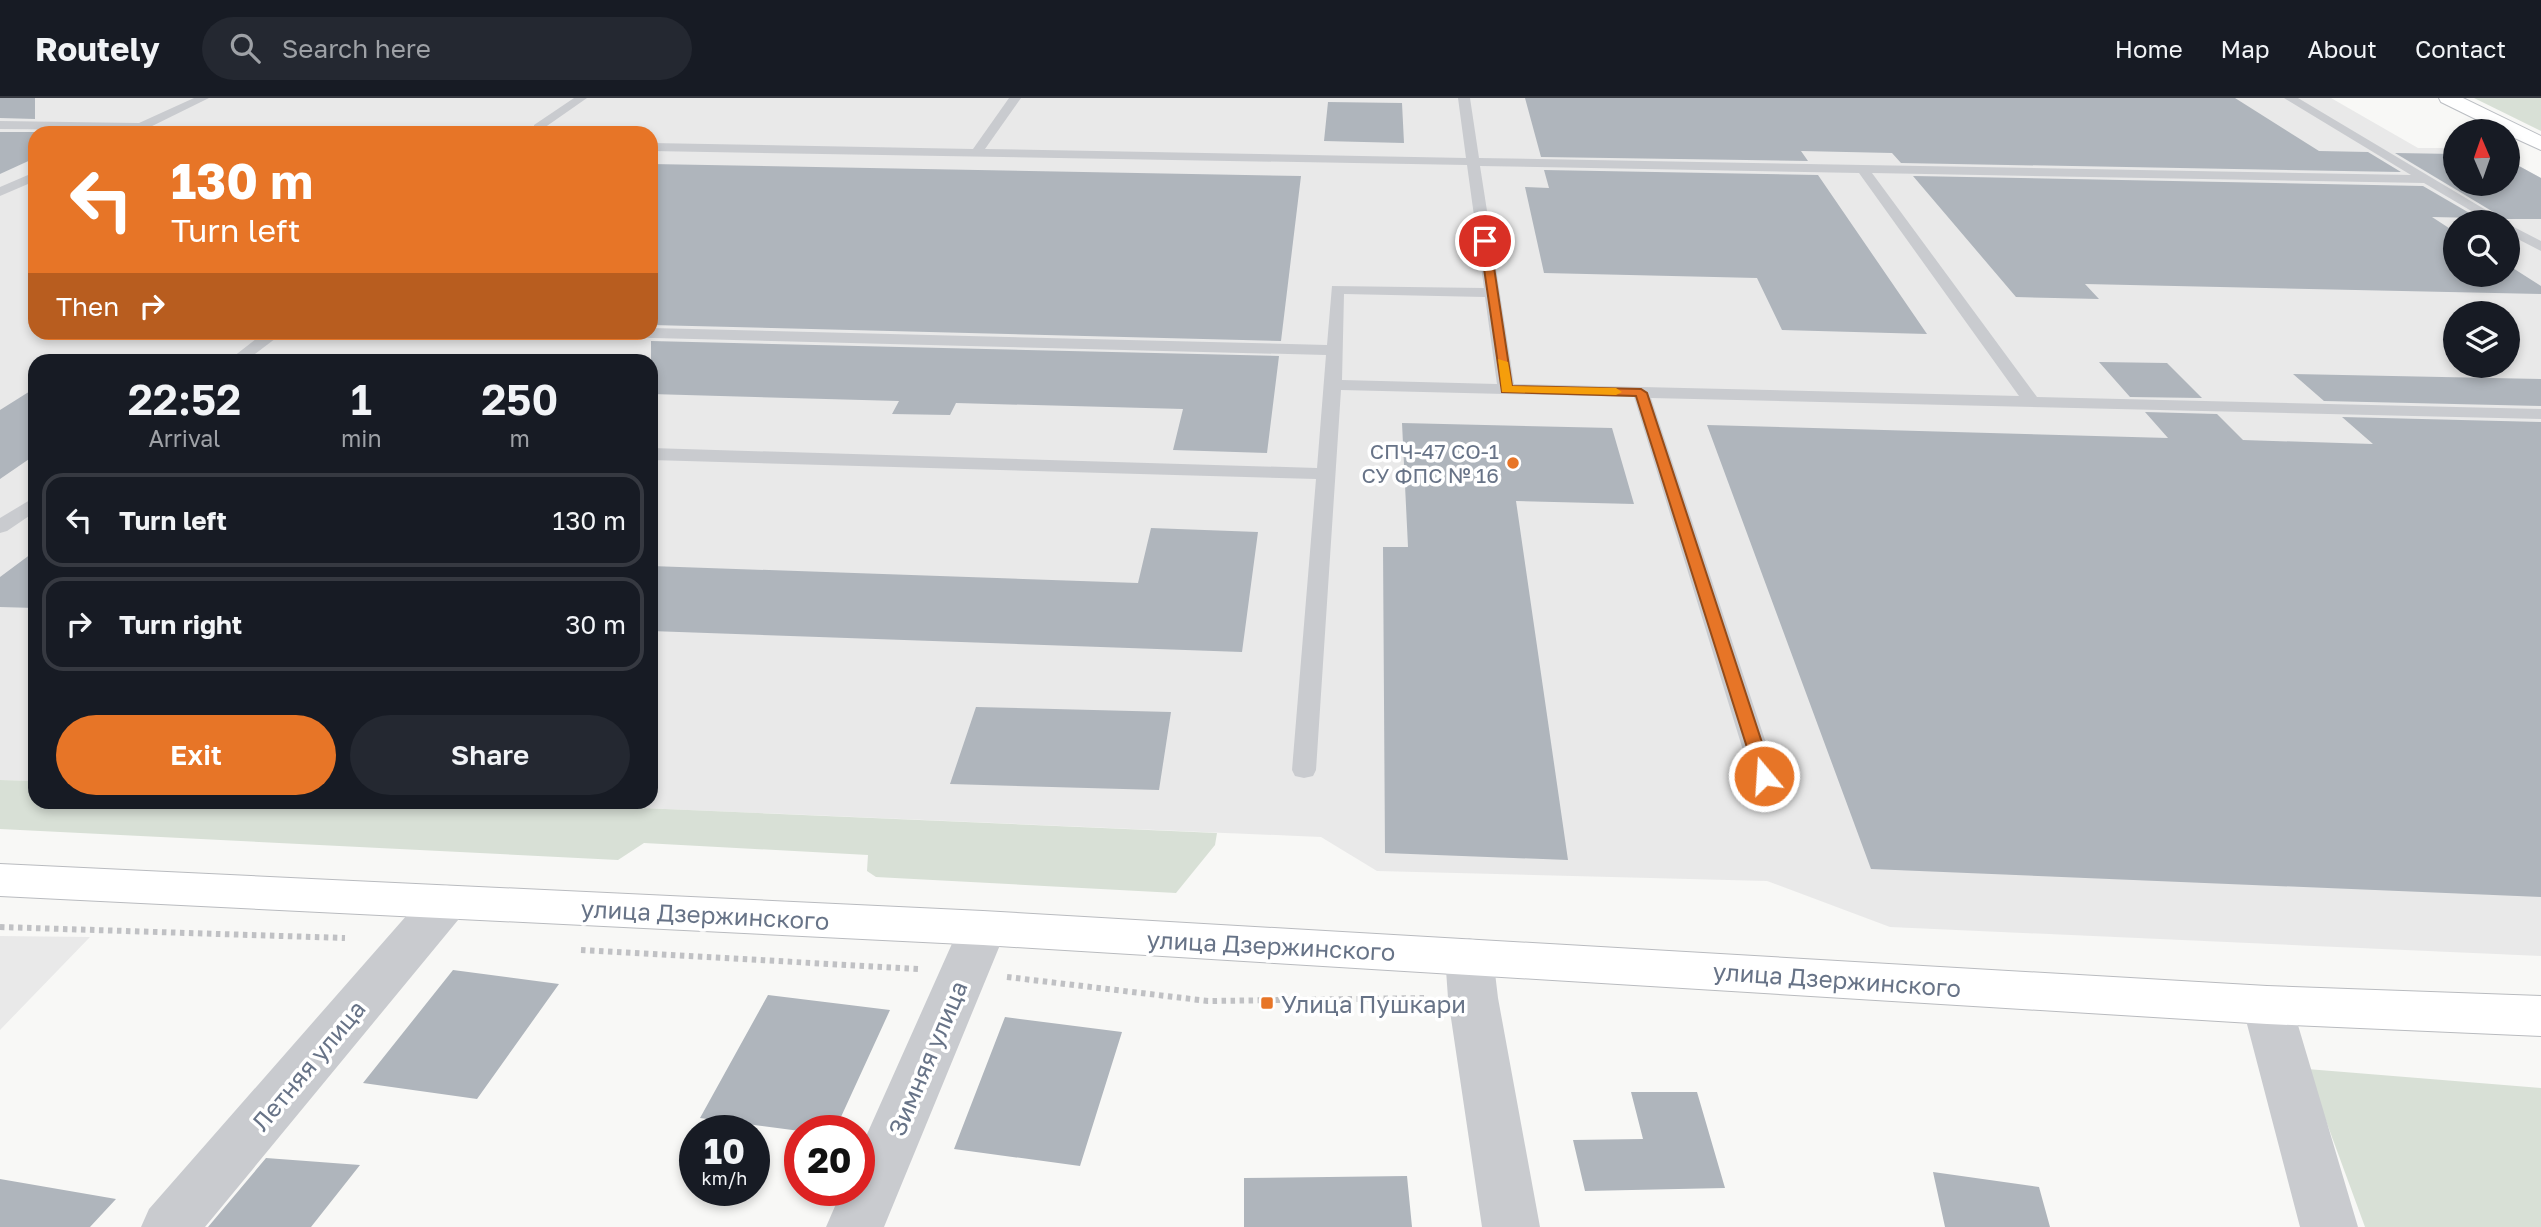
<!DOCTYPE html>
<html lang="en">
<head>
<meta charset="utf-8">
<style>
  :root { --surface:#171b24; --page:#242831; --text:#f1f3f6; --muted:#9ea1a6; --line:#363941; --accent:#e77527 }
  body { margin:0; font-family:"Golos Text",sans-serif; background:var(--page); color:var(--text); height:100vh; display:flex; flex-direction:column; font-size:26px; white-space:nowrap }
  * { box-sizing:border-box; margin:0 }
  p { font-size:23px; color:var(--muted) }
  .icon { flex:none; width:38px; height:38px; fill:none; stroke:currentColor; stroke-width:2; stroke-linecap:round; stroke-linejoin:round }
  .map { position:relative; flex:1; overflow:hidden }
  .sheet { position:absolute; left:28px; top:256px; width:630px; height:455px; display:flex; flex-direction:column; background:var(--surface); border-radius:21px; box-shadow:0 4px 10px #0003 }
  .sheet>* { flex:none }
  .banner { position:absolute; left:28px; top:28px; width:630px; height:214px; border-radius:21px; box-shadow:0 4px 10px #0003; background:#e77527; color:#fff; overflow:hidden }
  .needle { width:46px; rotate:358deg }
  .buttons { position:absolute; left:2443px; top:21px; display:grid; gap:14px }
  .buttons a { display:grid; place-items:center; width:77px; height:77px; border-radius:50%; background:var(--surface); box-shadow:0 4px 10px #0003; font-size:35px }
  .speed { position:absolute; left:679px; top:1017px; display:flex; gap:14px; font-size:35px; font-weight:700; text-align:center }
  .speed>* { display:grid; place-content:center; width:91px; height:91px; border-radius:50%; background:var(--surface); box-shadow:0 4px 10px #0003; line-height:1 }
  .speed small { font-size:18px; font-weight:400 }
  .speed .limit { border:10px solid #d22; background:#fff; color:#111 }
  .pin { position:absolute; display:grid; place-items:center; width:60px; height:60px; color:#fff; margin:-30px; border:4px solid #fff; border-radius:50%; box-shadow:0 2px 7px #0007 }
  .me { position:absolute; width:77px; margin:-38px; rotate:342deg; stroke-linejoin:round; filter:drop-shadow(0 0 5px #0008) }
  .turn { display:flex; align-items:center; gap:24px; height:147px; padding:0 28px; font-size:32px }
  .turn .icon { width:91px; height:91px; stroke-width:2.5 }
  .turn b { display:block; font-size:49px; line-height:60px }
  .then { display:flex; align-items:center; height:66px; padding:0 28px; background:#0003; gap:14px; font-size:26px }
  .eta { display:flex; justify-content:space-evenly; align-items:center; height:119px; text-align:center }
  .eta b { font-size:42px; font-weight:600; line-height:49px }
  .cta { display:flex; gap:14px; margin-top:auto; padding:14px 28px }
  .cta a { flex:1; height:80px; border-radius:42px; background:var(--accent); color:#fff; font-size:28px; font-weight:600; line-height:80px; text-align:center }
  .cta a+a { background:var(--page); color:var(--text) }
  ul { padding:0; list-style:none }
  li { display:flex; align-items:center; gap:21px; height:94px; margin:0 14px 10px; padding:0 14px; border:4px solid var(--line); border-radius:21px }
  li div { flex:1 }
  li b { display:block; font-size:26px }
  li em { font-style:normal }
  header { display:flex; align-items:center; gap:42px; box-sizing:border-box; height:98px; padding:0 35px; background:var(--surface); border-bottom:2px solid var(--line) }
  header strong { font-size:33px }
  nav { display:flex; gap:38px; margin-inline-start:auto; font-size:24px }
  .search { width:490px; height:63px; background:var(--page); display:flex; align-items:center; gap:18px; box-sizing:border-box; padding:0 24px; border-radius:38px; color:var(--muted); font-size:26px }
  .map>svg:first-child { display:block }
</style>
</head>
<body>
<header>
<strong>Routely</strong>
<div class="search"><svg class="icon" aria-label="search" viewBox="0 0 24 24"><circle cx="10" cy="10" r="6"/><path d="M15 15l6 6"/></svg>Search here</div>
<nav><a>Home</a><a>Map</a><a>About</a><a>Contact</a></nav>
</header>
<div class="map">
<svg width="2541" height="1129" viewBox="0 0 2541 1129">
  <rect width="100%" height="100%" fill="#f8f8f6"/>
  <!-- built -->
  <path fill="#e9e9e9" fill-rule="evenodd" d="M0,0H2331L2418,50H2455V86H2508V62L2541,80V858L1890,829L1767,783L1377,773L1321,739L503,704H651V262H35V683L0,682ZM35,35H651V234H35ZM2455,124H2508V177H2455ZM2455,215H2508V268H2455Z
    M0,838L90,839L0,932Z"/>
  <!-- green -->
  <path fill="#d8e0d6" d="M2474,0H2541V33Z
    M0,682L35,683V704H503L1217,735L1215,747L1176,795L876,779L867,773L868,757L644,745L618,762L0,731Z
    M2307,971L2541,990V1129H2365Z"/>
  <!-- building -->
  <path fill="#afb5bc" d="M0,0H35V21L0,20Z
    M1525,0H2235L2319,53L2368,54L2401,74L1901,65L1892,55L1801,53L1808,63L1541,59Z
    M1328,4L1402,5L1404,45L1324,43Z
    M0,34H35V60L0,76Z
    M2395,55L2455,56V86H2508V62L2541,80V121H2505Z
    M651,66L1301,78L1281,243L651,227Z
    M1544,72L1818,77L1927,236L1782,232L1757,180L1544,175L1525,89L1549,90Z
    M1913,78L2423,88L2478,120L2432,119L2455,134V177H2508V167L2541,188V196L2085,186L2099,201L2016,199Z
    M651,243L1279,258L1267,355L1173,352L1183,311L956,305L950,317L892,316L899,303L651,296Z
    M2099,264L2167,265L2202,300L2130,299Z
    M2293,276L2541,281V308L2324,303Z
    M35,290V357L0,381V312Z
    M2145,314L2217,316L2243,342L2373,346L2342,319L2541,324V799L1871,771L1707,327L2168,340Z
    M1402,325L1612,330L1634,406L1516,403L1568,762L1385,755L1383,449H1408Z
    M1151,430L1258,434L1242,554L651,533V468L1138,485Z
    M35,453V510L0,509V479Z
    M976,609L1171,614L1159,692L950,686Z
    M453,872L559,886L477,1001L363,985Z
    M768,897L890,912L835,1032L800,1033L700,1020Z
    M1005,919L1122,934L1080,1068L954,1051Z
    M1631,994H1697L1725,1090L1585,1093L1573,1042L1643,1041Z
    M266,1060L360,1067L311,1129H208Z
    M1933,1074L2039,1089L2050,1129H1945Z
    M1407,1078L1412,1129H1244V1080Z
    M0,1081L116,1101L90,1129H0Z"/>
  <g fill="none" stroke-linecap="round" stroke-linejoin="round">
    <defs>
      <path id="secondary" d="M2439,0H2463L2541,38V52L2508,37V33H2500L2441,4Z"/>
      <path id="trunk" d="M0,766L983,813L2267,888L2541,898V938L2267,926L983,847L0,798Z"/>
    </defs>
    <!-- secondary casing -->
    <use href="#secondary" stroke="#bbbec3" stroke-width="2"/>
    <!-- trunk casing -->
    <use href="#trunk" stroke="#b9bbbf" stroke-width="2"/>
    <!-- path -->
    <path stroke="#c0c1c4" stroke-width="6" stroke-dasharray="4.5 4.5" stroke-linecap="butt" d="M0,829L345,840
      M581,852L919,871
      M1007,879L1208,903L1428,900"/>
    <!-- service -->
    <path fill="#c9cbcf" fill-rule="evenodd" d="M194,0H209L138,35H122L124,32L0,31V23L139,25Z
      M574,0H587L544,30L546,35H534V27Z
      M1009,0H1021L985,51L1466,60L1458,0H1470L1479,60L2411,77L2284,0H2298L2506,124H2490L2424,85L1872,75L2037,299L2541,311V321L1651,300L1777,678L1773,684L1764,686L1755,684L1751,678L1634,299L1341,292L1316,672L1313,678L1304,680L1295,678L1292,672L1316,381L651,362V350L1317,370L1326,257L613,239L605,234H651V230L1327,247L1332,188L1484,190L1467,67L651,53V45L973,51ZM1480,68L1859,75L2019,298L1514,286ZM1344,196L1485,199L1497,286L1342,282Z
      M35,74V83L0,98V89Z
      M2508,126L2541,143V153L2508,136Z
      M265,234H284L247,262H229Z
      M35,399V414L7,433L0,435V420Z"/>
    <!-- minor -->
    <path fill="#c9cbcf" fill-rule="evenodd" d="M446,787L463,792L469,804L463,816L205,1129H141L149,1111L429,792Z
      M983,813L1000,818L1007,830L884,1129H826L842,1092H859V1054L959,830L966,818Z
      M1469,840L1486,845L1493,858L1498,900L1540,1129H1482L1448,900L1445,858L1452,845Z
      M2267,888L2285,893L2292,907L2358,1129H2300L2242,907L2249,893Z"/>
    <!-- secondary -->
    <use href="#secondary" fill="#fff" fill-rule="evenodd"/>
    <!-- trunk -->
    <use href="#trunk" fill="#fff" fill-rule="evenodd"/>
  </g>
  <!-- route -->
  <path fill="#e77527" stroke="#964c19" stroke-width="2" d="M1485,140L1490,143L1512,288L1641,291L1647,295L1773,678L1771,682H1758L1756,678L1636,298L1502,294L1480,143Z"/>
  <!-- slow -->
  <path fill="#f59e0b" d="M1498,261L1508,264L1512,288L1616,290L1622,294L1616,297L1502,294Z"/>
  <!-- markers -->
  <g fill="#e77527" stroke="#fff" stroke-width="2.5">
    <circle cx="1513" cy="365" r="7"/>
    <rect x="1260" y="898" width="14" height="14" rx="3.5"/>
  </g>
  <g text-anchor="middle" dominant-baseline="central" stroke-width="7" stroke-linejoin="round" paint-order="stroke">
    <!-- poi labels -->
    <g font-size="21" fill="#677387" stroke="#fff" text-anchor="end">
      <text x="1499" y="353">СПЧ-47 СО-1<tspan x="1499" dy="24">СУ ФПС № 16</tspan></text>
    </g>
    <!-- near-street labels -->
    <g font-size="24" fill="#677387" stroke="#fff">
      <text transform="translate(705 816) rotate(3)">улица Дзержинского</text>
      <text transform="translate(1271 847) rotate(3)">улица Дзержинского</text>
      <text transform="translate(1837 881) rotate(4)">улица Дзержинского</text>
      <text transform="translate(927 960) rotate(-67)">Зимняя улица</text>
      <text transform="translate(308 967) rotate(-50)">Летняя улица</text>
    </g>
    <!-- near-poi labels -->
    <g font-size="24" fill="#677387" stroke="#fff" text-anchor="start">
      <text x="1281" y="905">Улица Пушкари</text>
    </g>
  </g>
</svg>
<div class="buttons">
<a><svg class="needle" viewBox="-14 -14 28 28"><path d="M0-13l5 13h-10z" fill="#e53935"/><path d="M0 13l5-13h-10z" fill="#9ea1a6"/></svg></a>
<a><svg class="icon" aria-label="search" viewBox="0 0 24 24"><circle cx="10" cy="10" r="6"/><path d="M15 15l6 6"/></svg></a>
<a><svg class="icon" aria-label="layers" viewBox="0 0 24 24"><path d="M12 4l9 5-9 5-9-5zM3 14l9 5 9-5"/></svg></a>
</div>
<div class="speed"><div>10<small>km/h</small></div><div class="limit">20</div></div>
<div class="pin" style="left:1485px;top:143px;background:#d93025"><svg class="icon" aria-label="arrive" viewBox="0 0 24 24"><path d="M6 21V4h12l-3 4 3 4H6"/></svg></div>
<svg class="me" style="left:1764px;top:678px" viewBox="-20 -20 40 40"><circle r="17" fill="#e77527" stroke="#fff" stroke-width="3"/><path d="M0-11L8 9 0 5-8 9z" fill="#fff"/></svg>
<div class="banner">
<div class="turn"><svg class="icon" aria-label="left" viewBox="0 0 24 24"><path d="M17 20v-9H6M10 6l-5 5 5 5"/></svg><div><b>130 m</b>Turn left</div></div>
<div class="then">Then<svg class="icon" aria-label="right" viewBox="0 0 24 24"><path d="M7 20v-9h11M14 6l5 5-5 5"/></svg></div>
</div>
<section class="sheet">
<div class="eta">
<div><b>22:52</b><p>Arrival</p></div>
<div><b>1</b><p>min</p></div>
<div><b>250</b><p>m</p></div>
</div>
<ul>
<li><svg class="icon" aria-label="left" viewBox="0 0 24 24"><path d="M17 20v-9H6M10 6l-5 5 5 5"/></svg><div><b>Turn left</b></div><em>130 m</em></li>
<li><svg class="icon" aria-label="right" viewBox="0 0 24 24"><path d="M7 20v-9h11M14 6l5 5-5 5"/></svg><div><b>Turn right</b></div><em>30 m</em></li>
</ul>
<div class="cta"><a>Exit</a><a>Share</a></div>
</section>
</div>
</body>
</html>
